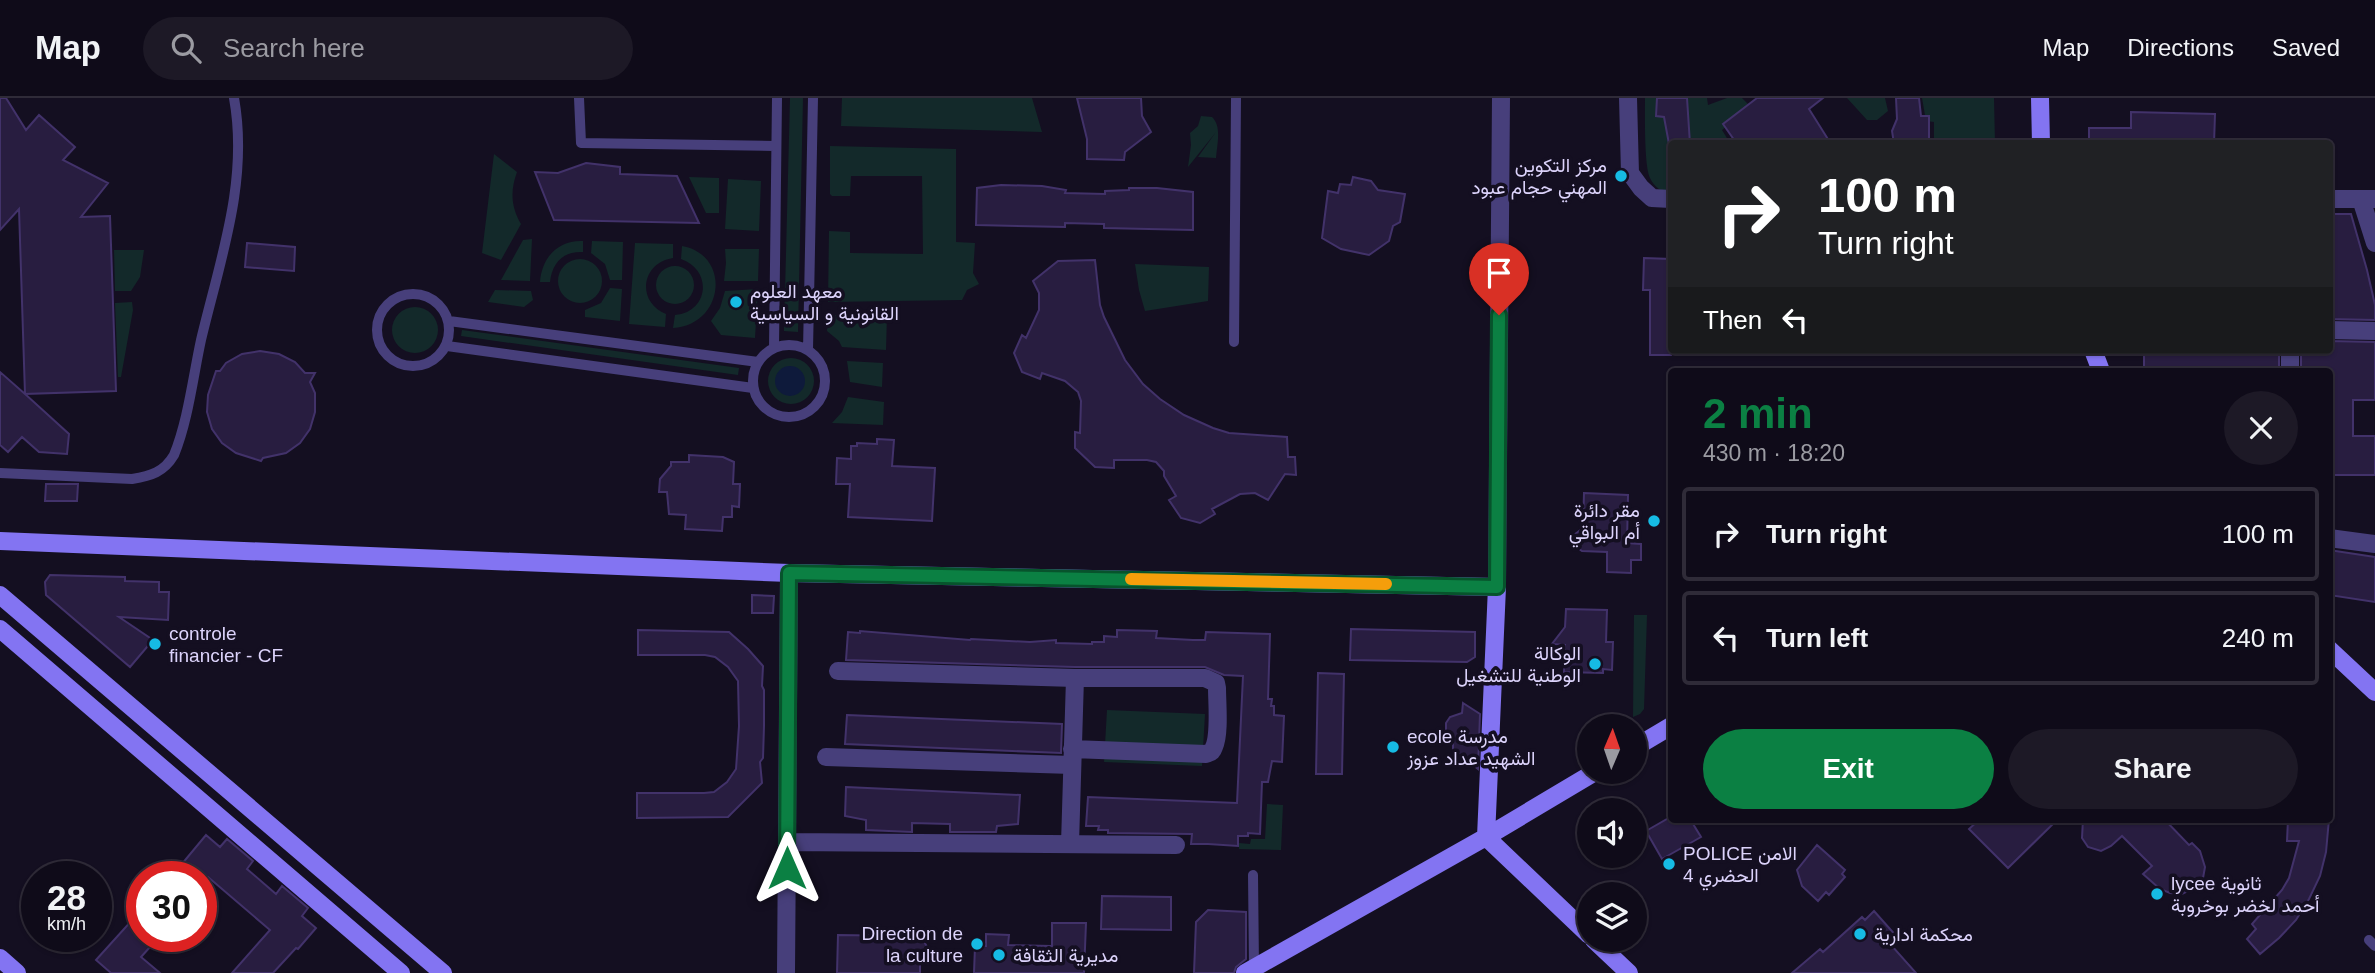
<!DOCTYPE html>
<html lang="en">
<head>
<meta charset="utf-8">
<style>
  :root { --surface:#0f0b19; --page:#1d1926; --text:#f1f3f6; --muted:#9b9ba2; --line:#2f2b38; --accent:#0b8043 }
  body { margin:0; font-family:Helvetica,Vazirmatn,sans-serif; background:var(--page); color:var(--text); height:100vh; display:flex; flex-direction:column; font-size:26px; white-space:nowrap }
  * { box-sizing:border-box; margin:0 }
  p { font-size:23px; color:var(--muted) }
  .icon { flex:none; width:38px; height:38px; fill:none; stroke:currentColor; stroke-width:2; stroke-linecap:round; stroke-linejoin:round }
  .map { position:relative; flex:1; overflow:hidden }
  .sheet { position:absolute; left:1668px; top:270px; width:665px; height:455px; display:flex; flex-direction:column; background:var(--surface); border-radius:7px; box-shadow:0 2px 5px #0004,0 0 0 2px var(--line) }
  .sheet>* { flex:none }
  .guide { position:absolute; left:1668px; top:42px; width:665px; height:214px; border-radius:7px; box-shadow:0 2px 5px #0004,0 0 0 2px var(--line); background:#202124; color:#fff; overflow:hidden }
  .needle { width:46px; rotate:2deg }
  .controls { position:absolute; left:1577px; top:616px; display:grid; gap:14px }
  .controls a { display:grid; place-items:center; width:70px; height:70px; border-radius:50%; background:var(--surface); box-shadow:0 2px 5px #0004,0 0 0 2px var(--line); font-size:35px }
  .speed { position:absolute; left:21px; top:763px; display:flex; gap:14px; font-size:35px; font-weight:700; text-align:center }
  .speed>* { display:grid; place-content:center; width:91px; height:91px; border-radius:50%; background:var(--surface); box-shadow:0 2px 5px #0004,0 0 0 2px var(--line); line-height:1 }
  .speed small { font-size:18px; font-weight:400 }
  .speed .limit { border:10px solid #d22; background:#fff; color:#111 }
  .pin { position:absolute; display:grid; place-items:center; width:60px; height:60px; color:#fff; margin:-72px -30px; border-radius:50% 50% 50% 0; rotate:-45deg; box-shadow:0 0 7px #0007 }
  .pin .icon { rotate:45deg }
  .me { position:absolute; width:77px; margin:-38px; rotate:0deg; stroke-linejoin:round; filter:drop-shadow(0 0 5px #0008) }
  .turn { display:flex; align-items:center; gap:24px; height:147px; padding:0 35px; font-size:32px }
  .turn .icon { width:91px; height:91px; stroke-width:2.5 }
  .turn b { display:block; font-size:49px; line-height:60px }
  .then { display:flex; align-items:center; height:66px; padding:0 35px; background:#0003; gap:14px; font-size:26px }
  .round { display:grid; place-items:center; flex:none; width:74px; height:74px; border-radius:37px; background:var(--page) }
  .overview { display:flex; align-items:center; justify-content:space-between; height:119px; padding:0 35px }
  h1 { font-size:42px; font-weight:600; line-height:52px; color:var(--accent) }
  .cta { display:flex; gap:14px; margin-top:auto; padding:14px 35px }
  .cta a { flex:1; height:80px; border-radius:42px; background:var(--accent); color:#fff; font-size:28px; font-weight:600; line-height:80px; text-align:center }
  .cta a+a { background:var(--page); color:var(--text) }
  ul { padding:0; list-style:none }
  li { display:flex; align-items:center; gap:21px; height:94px; margin:0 14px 10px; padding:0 21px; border:4px solid var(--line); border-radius:7px }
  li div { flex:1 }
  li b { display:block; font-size:26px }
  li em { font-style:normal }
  header { display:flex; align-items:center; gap:42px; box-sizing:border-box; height:98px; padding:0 35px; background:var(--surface); border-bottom:2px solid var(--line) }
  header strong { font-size:33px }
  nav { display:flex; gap:38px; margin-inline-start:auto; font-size:24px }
  .search { width:490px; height:63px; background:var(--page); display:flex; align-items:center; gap:18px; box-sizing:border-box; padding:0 24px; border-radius:38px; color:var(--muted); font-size:26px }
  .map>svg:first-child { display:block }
</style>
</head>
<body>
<header>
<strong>Map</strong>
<div class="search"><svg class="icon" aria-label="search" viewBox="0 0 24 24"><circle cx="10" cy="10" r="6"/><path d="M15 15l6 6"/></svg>Search here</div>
<nav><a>Map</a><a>Directions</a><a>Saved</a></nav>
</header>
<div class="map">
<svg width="2375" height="875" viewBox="0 0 2375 875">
  <rect width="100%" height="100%" fill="#140f21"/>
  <!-- green -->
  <path fill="#13292a" d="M790,0H803L798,234L784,233Z
    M842,0H1032L1042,34L841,28Z
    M1645,0H1707L1708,7L1727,0H1742L1751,9L1722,32L1730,45L1671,46V96C1662,94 1654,89 1650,80C1644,68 1645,16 1645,0Z
    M1847,0H1885L1888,13L1877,22H1867Z
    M1922,0H1994L1995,45H1934V24L1926,23Z
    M1201,18L1212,19C1222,28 1217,47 1216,60L1198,59L1216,34L1188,69L1191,47L1190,35L1198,28Z
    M830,48L956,51V144L975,145L973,175L979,186L967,192L962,202L828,204L829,133L850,134V155L923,156L922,78H851L850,98H832L830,96Z
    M494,56L517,74C510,93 511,109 521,126L501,162L482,155Z
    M689,79L719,80V115H706Z
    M728,81L761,83L759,133L725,131Z
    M532,141L530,183L501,182L523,142Z
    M583,143V154C563,153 552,165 550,184H540C542,159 558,142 583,143Z
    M592,143L623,144L622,182H610L605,166L591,155Z
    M635,145L673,146V160C641,165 636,204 666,216L665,229L629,226Z
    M682,148C732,157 724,227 673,230L675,217C709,214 713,172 681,161Z
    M725,151H759L758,183H724L726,165Z
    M114,152H144L140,179L131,193H115Z
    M558 183a22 22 0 1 1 44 0a22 22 0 1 1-44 0Z
    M1135,166L1209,169L1208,203L1145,213L1139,192Z
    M656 187a19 19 0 1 1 38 0a19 19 0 1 1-38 0Z
    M610,190L622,191L620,223L585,219V212L601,205Z
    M758,191L755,240L721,237L711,223L720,210L725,193Z
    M495,192L531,193L533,202L524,209L488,204Z
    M132,204L133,212L121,279H118L115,205Z
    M392 232a23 23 0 1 1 46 0a23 23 0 1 1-46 0Z
    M828,217H887L886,252L842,249L839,243L827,233Z
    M462,232L739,270L738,277L461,238Z
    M768 283a23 23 0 1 1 46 0a23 23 0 1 1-46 0Z
    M847,263L883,265L882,289L850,284Z
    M848,299L884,304L883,327L832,325L842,314Z
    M1634,517H1647L1644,611L1640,616L1633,619Z
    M1107,612L1205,616L1202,668L1104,664Z
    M1267,706L1283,707L1281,752L1239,751V745L1250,746L1251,741H1265Z"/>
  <!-- water -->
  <path fill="#0e1a3b" d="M775 283a15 15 0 1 1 30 0a15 15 0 1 1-30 0Z"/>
  <!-- building -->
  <path fill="#281d40" stroke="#42326a" stroke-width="2" d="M0,0H6L26,32L39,17L75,49L63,62L108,85L81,119L110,118L116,293L25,296L69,336L67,356L39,354L22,339L8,354L0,347V274L25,296L19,111L0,132Z
    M1077,0H1141L1142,18L1151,34L1125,54L1124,62L1087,61V41Z
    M1657,0H1687L1690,46H1669L1664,19L1656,18Z
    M1757,0H1823L1809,11L1831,46H1737L1723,26Z
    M1896,0H1919L1921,18H1929V46H1894L1892,33L1897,21Z
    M2131,14L2215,16L2214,46H2089V30H2131Z
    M586,65L620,69V76L677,78L699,125L554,122L535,74L558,75Z
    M1353,79L1371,83L1378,92L1405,96L1400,124L1393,128L1389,143L1369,157L1341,151L1322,140L1328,93L1338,95L1340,86L1351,87Z
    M1001,87L1042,88L1066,92L1065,95L1105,96V93L1129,92V90H1157L1193,94V132L1104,130V126L1065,125V129L976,127L977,90Z
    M2329,116H2351L2367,172L2375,207V222L2329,221Z
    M247,145L295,149L294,173L245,169Z
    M1644,160L1671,161V257H1650V192H1643Z
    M1095,162L1100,207L1104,219L1125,262L1143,286L1160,301L1184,317L1213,330L1229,335L1287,339L1288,359H1295L1296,377L1285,376L1268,402L1255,395L1240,396L1212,411L1215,416L1200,425L1181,420L1169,402L1176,398L1164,378V373L1156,364L1147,362H1114V370L1095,369L1075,350V334L1080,335L1081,303L1078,294L1065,283L1042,275L1040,281L1022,274L1014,255L1022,237L1026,240L1039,212V195L1033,183L1058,163Z
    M2329,243L2375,244V302H2353V338H2375V377H2329V273H2301V253H2329Z
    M2144,252H2279V273H2144Z
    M260,253L279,256L295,264L305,275H315L310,284L315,295V314L310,331L300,345L286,355L263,360L261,363L236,355L222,345L212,331L207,314L208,297L216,273H220L226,265L242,256Z
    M877,341L894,342L892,368L935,370L932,423L848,419L850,386H836L837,360L851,361V348H857V345L877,346Z
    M689,357L723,359L734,364L733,386H740L739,409L732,408V419H723L722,433L685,431L686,417L669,416L667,394H659L660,381L671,368V364H689Z
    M46,386H78L77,403H45Z
    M1584,395L1628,397L1627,445L1641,446V462H1631V475L1607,474V454L1582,453L1575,448L1574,437L1583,430Z
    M2329,452L2375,459V504L2329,497Z
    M50,477L125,479V483L159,484V494H169L168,522L119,519L153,542L130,569L46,497L45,484Z
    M752,497L774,498L773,515H752Z
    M1566,511L1607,512L1606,544H1613L1612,572L1603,571V575L1564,574L1565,547L1552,546L1565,529Z
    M1351,531L1475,534V559L1467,564L1350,562Z
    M638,532L729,534L748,551L763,568L762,588L764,592V628L763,660L760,664L762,685L728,719L637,720V695H704L714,694L727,684L736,671L739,628L738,583L728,569L715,559L705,557H638Z
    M1117,532L1157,533L1156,540L1193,542H1205L1206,534L1270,536L1268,601H1272L1271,608H1274V617L1284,618L1282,664L1272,663L1268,684H1262L1260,736L1248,735V738H1238V748L1208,746H1191L1192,736L1108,735V732H1098L1099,728H1086L1088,699L1237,705L1243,578L1224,577L1205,569H1075L846,562L848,534L860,535V533L970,542L971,541L1030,544L1056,542V545L1092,546V544H1104V538L1117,539Z
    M1318,575L1344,576L1342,676H1316Z
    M1463,605L1480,616L1478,671L1453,651V642L1446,633V625L1450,619L1462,615Z
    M847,617L1062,626L1061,655L845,646Z
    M846,689L1020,697L1018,726L997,728L996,734H950V726L912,725V734L866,732V722L845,718Z
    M1667,721H1690L1701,739L1662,761L1646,733Z
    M1980,721H2058L2008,770L1969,731Z
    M2083,721H2164L2189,747L2192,745L2200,753L2205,769L2203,780L2196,789L2182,796L2170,795L2160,791L2143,776L2152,768L2122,738L2111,748L2101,753L2088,749L2082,740Z
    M2288,721H2329L2326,754L2320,778L2309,801L2296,822L2279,840L2260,856L2247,841L2256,831L2252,826L2282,792L2289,780L2299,743H2287Z
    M206,737L220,749L227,741L253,763L247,771L276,796L282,788L308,810L302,818L316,830L298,851L296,850L273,875H232L270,832L208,779H171Z
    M1817,747L1845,772L1842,776L1845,779L1829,797L1826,794L1818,803L1802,788L1797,772Z
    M1102,798L1171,799V832L1101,831Z
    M142,811V838H160L141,859L160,875H111L96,862Z
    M1208,812L1246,814V861L1236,869L1234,875H1194L1196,824Z
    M1874,813L1899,841L1891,847L1916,875H1792L1820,851L1823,854L1862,819L1865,822Z
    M1052,825H1086L1084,875H974L975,848H986V836L1009,837L1008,847L1052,848Z
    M912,836L923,841L927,849L924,857L920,862V875H837L838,837L906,838Z"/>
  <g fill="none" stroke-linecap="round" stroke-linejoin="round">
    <!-- lane -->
    <path stroke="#473f7b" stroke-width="10" d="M579,0L581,45L775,48
      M377 232a36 36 0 1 1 72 0a36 36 0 1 1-72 0Z
      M449,223L758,264
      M1234,244L1236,0
      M753 283a36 36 0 1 1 72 0a36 36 0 1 1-72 0Z
      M447,248L753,290
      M774,250L777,0
      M808,252L813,0
      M0,375L132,381C151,378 164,374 174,357C188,323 193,279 201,242C220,162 249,83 234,0
      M1253,777L1254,869
      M2369,842L2375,848"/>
    <!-- street -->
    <path stroke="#473f7b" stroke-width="18" d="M1628,0L1630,75L1641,90L1652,100L1671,101
      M2329,101H2375
      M2361,101L2375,145
      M2329,232L2375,233
      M2290,252V273
      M2329,440L2375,446
      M1497,489L1501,0
      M838,573L1075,580H1205L1216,585L1217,590C1217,605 1220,636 1214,649C1212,655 1211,654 1206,656L1072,651
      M826,659L1072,667
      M787,744L1176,747
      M1070,746L1075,580
      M786,875L789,475"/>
    <!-- secondary -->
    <path stroke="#8374f2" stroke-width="18" d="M2040,0L2041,46
      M2093,252L2101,273
      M0,443L789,475L1497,489L1486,739L1589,837
      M0,497L443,875
      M0,531L401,875
      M2329,551L2375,594
      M1634,650L1671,628
      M1594,842L1629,875
      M0,860L17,875
      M1245,875L1486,739L1595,674"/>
  </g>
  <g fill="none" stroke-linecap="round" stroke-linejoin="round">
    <defs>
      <path id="route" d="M787,770L789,475L1497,489L1499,217"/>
    </defs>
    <!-- route casing -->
    <use href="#route" stroke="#07532c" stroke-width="18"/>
    <!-- route -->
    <use href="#route" stroke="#0b8043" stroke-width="12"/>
    <!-- slow -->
    <path stroke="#f59e0b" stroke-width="12" d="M1131,481L1386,486"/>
  </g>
  <!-- markers -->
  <g fill="#16bbe4" stroke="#140f21" stroke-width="2.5">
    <circle cx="1621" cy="78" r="7"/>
    <circle cx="736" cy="204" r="7"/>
    <circle cx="1654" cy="423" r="7"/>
    <circle cx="155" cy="546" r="7"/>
    <circle cx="1595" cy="566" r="7"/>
    <circle cx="1393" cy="649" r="7"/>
    <circle cx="1669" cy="766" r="7"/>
    <circle cx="2157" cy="796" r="7"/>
    <circle cx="1860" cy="836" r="7"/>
    <circle cx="977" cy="846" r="7"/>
    <circle cx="999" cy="857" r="7"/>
  </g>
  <g text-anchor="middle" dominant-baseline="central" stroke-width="7" stroke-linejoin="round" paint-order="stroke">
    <!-- poi labels -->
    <g font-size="19" fill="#dcd3fb" stroke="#140f21" text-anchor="start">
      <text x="1607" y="67" text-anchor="end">مركز التكوين<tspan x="1607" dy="22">المهني حجام عبود</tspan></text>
      <text x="750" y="193">معهد العلوم<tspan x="750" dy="22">القانونية و السياسية</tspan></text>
      <text x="1640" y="412" text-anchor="end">مقر دائرة<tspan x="1640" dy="22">أم البواقي</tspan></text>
      <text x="169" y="535">controle<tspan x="169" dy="22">financier - CF</tspan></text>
      <text x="1581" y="555" text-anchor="end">الوكالة<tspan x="1581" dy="22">الوطنية للتشغيل</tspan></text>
      <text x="1407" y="638">ecole مدرسة<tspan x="1407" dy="22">الشهيد عداد عزوز</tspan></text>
      <text x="1683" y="755">POLICE الامن<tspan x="1683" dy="22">الحضري 4</tspan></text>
      <text x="2171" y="785">lycee ثانوية<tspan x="2171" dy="22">أحمد لخضر بوخروبة</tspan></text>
      <text x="963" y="835" text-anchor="end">Direction de<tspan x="963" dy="22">la culture</tspan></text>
      <text x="1874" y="836">محكمة ادارية</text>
      <text x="1013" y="857">مديرية الثقافة</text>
    </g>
  </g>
</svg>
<div class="controls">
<a><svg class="needle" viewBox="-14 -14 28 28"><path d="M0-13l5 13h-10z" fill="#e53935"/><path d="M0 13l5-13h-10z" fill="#9b9ba2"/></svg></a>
<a><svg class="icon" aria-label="sound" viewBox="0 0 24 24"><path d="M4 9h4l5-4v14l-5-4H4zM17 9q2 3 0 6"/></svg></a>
<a><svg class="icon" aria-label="layers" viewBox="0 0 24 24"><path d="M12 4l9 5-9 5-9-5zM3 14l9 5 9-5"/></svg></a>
</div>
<div class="speed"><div>28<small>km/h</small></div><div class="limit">30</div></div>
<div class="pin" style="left:1499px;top:217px;background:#d93025"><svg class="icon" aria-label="arrive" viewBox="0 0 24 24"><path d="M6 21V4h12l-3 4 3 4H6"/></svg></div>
<svg class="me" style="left:787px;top:770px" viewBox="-20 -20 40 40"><path d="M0-17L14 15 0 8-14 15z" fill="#0b8043" stroke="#fff" stroke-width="4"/></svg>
<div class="guide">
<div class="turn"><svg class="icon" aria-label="right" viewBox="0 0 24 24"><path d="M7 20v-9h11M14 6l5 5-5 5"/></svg><div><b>100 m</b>Turn right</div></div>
<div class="then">Then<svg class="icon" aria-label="left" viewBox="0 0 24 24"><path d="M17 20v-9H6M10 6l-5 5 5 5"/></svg></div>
</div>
<section class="sheet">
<div class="overview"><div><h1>2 min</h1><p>430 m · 18:20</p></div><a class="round"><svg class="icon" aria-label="close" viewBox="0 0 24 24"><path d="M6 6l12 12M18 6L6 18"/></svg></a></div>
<ul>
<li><svg class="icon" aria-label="right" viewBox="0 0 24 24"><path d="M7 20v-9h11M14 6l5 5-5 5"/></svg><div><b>Turn right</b></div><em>100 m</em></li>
<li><svg class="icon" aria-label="left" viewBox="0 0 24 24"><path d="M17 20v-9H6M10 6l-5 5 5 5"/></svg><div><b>Turn left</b></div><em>240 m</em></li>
</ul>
<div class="cta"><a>Exit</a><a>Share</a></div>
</section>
</div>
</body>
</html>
